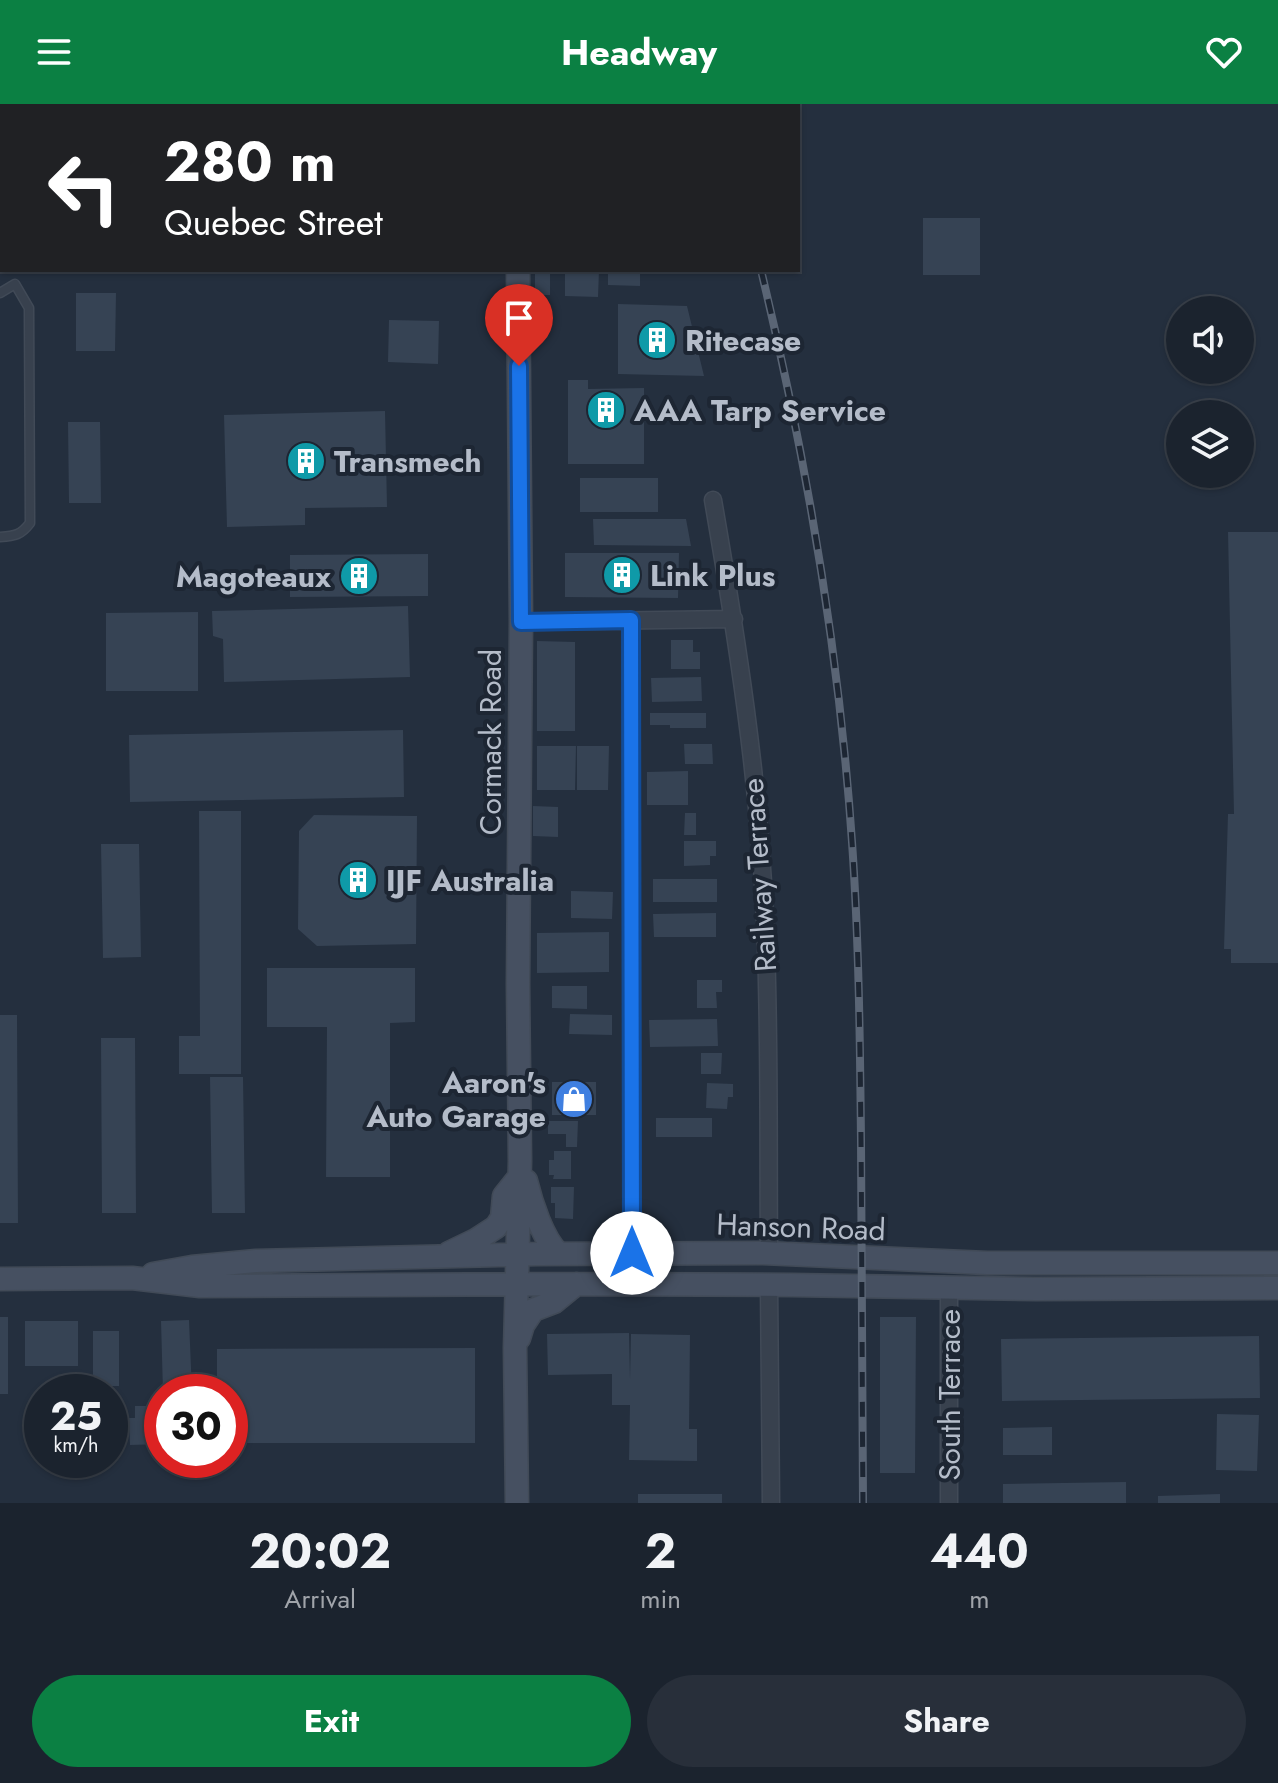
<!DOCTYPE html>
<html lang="en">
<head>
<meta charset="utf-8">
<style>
  :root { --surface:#1b232e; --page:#282f3a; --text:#f1f3f6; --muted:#a0a4aa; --line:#39404a; --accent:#0b8043 }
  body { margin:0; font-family:Jost,sans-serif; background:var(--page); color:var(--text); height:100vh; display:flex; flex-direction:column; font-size:30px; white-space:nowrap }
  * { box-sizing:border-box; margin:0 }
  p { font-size:26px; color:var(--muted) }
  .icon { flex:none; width:44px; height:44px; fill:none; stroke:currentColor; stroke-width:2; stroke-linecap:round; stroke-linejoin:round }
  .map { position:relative; height:1399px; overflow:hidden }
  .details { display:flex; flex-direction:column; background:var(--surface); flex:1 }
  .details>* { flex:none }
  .guide { position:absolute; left:0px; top:0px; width:800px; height:168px; box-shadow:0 2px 6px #0004,0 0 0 2px var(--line); background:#202124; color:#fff; overflow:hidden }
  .fabs { position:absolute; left:1166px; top:192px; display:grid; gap:16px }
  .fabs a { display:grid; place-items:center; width:88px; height:88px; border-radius:50%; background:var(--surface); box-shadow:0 2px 6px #0004,0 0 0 2px var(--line); font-size:40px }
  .speed { position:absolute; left:24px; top:1270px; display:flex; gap:16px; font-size:40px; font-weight:700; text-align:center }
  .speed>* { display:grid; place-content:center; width:104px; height:104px; border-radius:50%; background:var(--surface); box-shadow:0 2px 6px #0004,0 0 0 2px var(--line); line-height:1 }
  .speed small { font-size:20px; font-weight:400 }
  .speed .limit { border:12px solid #d22; background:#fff; color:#111 }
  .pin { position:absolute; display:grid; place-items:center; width:68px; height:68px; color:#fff; margin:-82px -34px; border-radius:50% 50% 50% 0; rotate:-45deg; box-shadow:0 0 8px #0007 }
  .pin .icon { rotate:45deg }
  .me { position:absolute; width:88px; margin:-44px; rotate:0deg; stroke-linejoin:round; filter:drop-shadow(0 0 6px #0008) }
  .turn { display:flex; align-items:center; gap:28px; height:168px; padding:0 32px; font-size:36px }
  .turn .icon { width:104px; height:104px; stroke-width:2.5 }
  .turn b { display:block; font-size:56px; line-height:68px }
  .eta { display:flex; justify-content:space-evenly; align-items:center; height:136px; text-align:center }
  .eta b { font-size:48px; font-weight:700; line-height:56px }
  .action { display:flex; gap:16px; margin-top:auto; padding:16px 32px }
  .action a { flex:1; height:92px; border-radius:48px; background:var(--accent); color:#fff; font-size:32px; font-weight:700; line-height:92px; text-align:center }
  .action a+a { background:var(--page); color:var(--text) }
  header { display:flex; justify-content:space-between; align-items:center; height:104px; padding:0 32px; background:var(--accent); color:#fff; font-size:36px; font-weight:700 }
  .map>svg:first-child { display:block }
</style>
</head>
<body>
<header><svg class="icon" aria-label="menu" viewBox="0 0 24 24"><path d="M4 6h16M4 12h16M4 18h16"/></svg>Headway<svg class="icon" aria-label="heart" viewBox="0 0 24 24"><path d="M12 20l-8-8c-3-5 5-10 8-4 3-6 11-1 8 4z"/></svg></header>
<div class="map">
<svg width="1278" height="1399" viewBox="0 0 1278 1399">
  <rect width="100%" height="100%" fill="#242f3e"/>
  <!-- green -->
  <path fill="#263c3f" d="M0,0H118L115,2H2V75L0,77Z"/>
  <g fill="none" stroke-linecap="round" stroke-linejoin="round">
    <!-- stream -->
    <path stroke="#17263c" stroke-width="5" d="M158,2L161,0
      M0,103L2,102"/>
  </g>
  <!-- building -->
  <path fill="#364354" d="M923,114H980V171H923Z
    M535,166H550V191H535Z
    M565,166H599L598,193L565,192Z
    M608,166H640V182L608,181Z
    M76,189H116L115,247H76Z
    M618,200L687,202L704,272L618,270Z
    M389,216L439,217L438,260L388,258Z
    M568,276H588V285L644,284V360H568Z
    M385,307L387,403L305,404V421L227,423L224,311Z
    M68,318H100L101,399H69Z
    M580,374H658V408H580Z
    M593,415H686L691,442L594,441Z
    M1228,428H1278V859H1231V845H1224L1228,710H1234Z
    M565,449H679L678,494L565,493Z
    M428,450V492L290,493V451Z
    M408,502L410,573L224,578L223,535L213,532L212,507Z
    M198,508V587H106V509Z
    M671,536H693V548H700V565H671Z
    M537,537L575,538V627H537Z
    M701,573L702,597L652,598L651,574Z
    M650,609H706V624H670V621H650Z
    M403,626L404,693L130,698L129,631Z
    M684,640H712L713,660H685Z
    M537,642H576L575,686H537Z
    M577,642H609L608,686H577Z
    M688,667V701H647V668Z
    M533,702L558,703V733L533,732Z
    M199,707H241V970H179V932H200Z
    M685,709H696V731H684Z
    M314,711L417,712L416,840L317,842L298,825L299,727Z
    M684,737H716V752H710V761L684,762Z
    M101,740H139L141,853L103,854Z
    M653,775H717V798H653Z
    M571,787L613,788L612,815L571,814Z
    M716,809V833H654L653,810Z
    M609,828V868L537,869V829Z
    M267,864H415V918L390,919V1073H326L327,923H267Z
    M697,876H722V888H716L717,904H697Z
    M552,882H587V905L552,904Z
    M570,910L612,911V931L569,930Z
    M0,911H17L18,1119H0Z
    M717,915L718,942L650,943L649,916Z
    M101,934H135L136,1109H102Z
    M701,949H722L721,970H701Z
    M210,973H243L245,1109H212Z
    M552,978H596V1011H552Z
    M707,979L733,980V993H728L727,1005L706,1004Z
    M656,1014H712V1033H656Z
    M548,1017H578L577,1043H566V1030H548Z
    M554,1047H571V1075H553L554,1071H549V1056H554Z
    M551,1083H574L573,1115L555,1114V1099H551Z
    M0,1213H8V1290H0Z
    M880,1213H916L915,1369H880Z
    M189,1216L192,1288H163L161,1217Z
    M25,1217H78V1262H25Z
    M93,1227H119V1282H93Z
    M629,1229L630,1275L631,1230L690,1231L689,1325H697V1357L629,1356L630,1301H612V1270L548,1271L547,1230Z
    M1259,1232L1260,1294L1002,1297L1001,1235Z
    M475,1244V1339H230V1288H217V1245Z
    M153,1292H162V1340L130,1341L129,1314H135V1302H154Z
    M1217,1310L1259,1311L1257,1367L1216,1366Z
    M1052,1323V1351H1003V1324Z
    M1126,1378V1399H1003V1380Z
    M638,1390H722V1399H638Z
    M1220,1390V1399H1158V1392Z"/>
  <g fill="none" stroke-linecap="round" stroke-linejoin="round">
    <defs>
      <path id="lane" d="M0,189L15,180L29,204L30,419C21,431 15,432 0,433"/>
      <path id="street" d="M713,396C737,535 759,675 765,816C770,927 768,1038 769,1149
        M631,516L632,1149
        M521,518L734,515
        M769,1181L771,1399
        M949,1399V1183"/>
      <path id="secondary" d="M512,0V2
        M526,1077C531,1098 543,1136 559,1150
        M449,1149L476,1136L496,1123L502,1114L504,1092L520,1072
        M153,1170L192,1163L256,1157L537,1150L763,1149L987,1159H1278
        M0,1175L132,1174L200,1182L576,1180L792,1181L1036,1185L1278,1184
        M519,1234L523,1221L533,1206L554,1198L576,1180
        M517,1399L515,1244L520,1057L518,880L521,518L518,166"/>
    </defs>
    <!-- lane casing -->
    <use href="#lane" stroke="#414a57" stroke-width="11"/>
    <!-- street casing -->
    <use href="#street" stroke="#414a57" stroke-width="19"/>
    <!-- secondary casing -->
    <use href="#secondary" stroke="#414a57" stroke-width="25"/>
    <!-- lane -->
    <use href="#lane" stroke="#38414e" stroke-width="8"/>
    <!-- street -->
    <use href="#street" stroke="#38414e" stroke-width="16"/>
    <!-- secondary -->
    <use href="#secondary" stroke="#465061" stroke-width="22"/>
    <defs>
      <path id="rail" d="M716,0V2
        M761,166C806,353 839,546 852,738C859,838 860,937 861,1037C862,1158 862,1278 863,1399"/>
    </defs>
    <!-- rail casing -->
    <use href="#rail" stroke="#5a6575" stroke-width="8"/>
    <!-- rail -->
    <use href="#rail" stroke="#1d2633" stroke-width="5" stroke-dasharray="15" stroke-linecap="butt"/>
  </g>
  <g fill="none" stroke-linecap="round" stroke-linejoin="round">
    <defs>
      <path id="route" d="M519,262L521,518L631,516L632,1149"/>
    </defs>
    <!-- route casing -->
    <use href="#route" stroke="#114b97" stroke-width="20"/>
    <!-- route -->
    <use href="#route" stroke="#1a73e8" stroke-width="14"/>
  </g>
  <!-- icons -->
  <defs>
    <symbol id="building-disc" viewBox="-11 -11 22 22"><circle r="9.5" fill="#0f9aa8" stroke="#1d2633"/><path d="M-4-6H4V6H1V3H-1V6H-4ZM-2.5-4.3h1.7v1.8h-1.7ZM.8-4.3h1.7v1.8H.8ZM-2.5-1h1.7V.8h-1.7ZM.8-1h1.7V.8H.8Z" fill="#fff"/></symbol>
    <symbol id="shop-disc" viewBox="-11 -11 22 22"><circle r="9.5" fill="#3f7fe0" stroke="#1d2633"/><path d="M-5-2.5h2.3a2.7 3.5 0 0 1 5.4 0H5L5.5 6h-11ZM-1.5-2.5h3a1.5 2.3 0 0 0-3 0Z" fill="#fff"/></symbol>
  </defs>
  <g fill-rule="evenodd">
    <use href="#building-disc" x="635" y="214" width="44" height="44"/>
    <use href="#building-disc" x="584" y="284" width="44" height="44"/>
    <use href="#building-disc" x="284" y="335" width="44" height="44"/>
    <use href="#building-disc" x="600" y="449" width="44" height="44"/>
    <use href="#building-disc" x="337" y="450" width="44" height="44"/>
    <use href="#building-disc" x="336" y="754" width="44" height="44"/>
    <use href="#shop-disc" x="552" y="973" width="44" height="44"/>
  </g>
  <g text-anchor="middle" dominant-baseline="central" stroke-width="8" stroke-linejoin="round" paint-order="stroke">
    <!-- poi labels -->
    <g font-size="30" font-weight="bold" fill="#b4bcc9" stroke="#1d2633" text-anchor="start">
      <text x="685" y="236">Ritecase</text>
      <text x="634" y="306">AAA Tarp Service</text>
      <text x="334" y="357">Transmech</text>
      <text x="650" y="471">Link Plus</text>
      <text x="331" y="472" text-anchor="end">Magoteaux</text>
      <text x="386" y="776">IJF Australia</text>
      <text x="546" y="978" text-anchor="end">Aaron's<tspan x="546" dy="34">Auto Garage</tspan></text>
    </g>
    <!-- street labels -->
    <g font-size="30" fill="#b4bcc9" stroke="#1d2633">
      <text transform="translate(490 638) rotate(-90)">Cormack Road</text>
      <text transform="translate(759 771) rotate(-94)">Railway Terrace</text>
      <text transform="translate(801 1123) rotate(2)">Hanson Road</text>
      <text transform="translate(949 1291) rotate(-90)">South Terrace</text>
    </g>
  </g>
</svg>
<div class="fabs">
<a><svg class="icon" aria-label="sound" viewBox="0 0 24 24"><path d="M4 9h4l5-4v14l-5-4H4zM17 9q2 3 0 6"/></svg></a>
<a><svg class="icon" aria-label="layers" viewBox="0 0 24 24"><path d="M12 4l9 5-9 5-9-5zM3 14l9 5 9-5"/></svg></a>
</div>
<div class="speed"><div>25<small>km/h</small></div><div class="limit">30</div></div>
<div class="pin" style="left:519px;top:262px;background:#d93025"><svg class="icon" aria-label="arrive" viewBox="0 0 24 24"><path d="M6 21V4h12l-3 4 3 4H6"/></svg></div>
<svg class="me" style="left:632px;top:1149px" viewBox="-20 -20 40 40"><circle r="19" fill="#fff"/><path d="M0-13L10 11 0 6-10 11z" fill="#1a73e8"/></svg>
<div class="guide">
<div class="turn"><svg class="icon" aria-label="left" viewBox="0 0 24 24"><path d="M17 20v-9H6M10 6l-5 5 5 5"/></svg><div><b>280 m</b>Quebec Street</div></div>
</div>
</div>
<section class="details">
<div class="eta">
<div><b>20:02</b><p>Arrival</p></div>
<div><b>2</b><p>min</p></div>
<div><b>440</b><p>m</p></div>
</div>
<div class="action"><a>Exit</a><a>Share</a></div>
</section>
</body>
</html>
